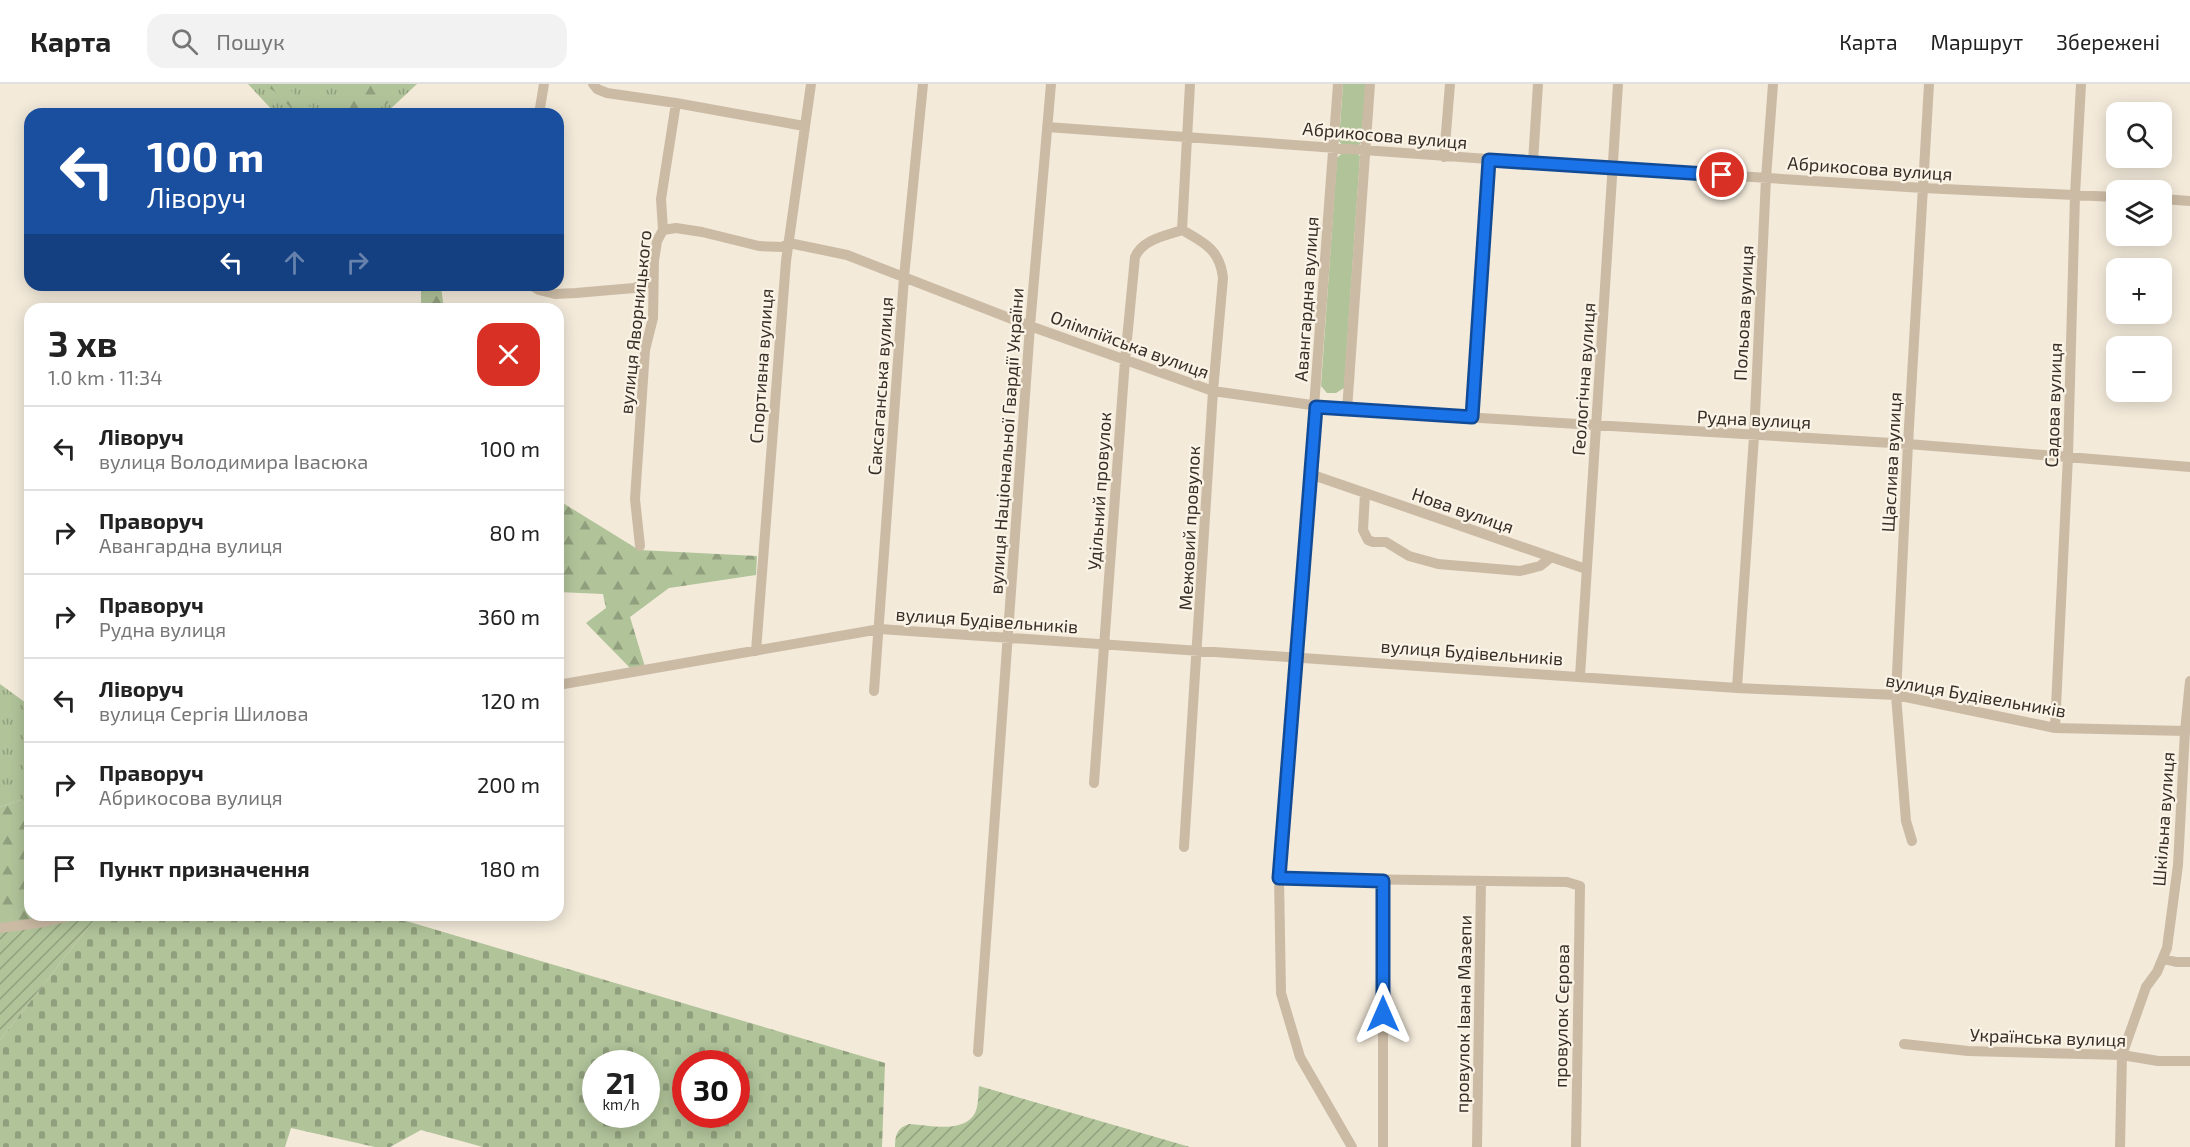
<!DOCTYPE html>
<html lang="uk">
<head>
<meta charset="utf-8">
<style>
  :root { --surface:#fff; --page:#f2f2f2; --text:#222; --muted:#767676; --line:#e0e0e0 }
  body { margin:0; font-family:"Exo 2",sans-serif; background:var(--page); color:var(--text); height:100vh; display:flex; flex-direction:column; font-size:22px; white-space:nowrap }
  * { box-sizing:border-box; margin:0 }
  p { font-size:20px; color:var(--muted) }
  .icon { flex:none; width:33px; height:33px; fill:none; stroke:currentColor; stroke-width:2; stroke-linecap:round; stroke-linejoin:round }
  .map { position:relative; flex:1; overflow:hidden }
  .sheet { position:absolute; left:24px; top:219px; width:540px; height:618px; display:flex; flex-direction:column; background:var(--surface); border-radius:18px; box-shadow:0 3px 15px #0003 }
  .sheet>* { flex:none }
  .hud { position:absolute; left:24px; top:24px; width:540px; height:183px; border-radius:18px; box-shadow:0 3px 15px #0003; background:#1a4fa0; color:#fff; overflow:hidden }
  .tools { position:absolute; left:2106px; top:18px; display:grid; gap:12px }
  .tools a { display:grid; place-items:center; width:66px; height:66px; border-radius:12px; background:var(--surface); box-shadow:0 3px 15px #0003; font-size:30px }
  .speed { position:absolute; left:582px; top:966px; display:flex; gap:12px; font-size:30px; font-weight:700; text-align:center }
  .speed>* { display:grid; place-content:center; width:78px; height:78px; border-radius:50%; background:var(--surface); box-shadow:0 3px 15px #0003; line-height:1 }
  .speed small { font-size:15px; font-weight:400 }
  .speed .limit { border:9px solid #d22; background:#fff; color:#111 }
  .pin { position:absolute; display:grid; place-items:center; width:51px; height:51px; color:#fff; margin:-26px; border:3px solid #fff; border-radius:50%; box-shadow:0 2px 6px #0007 }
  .me { position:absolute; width:66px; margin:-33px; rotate:0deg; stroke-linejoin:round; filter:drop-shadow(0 0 4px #0008) }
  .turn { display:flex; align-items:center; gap:21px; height:126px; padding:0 24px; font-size:27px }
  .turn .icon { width:78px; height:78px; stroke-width:2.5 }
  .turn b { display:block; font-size:42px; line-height:51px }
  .lanes { display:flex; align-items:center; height:57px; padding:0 24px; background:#0003; justify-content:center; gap:30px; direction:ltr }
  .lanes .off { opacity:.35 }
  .round { display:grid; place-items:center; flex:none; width:63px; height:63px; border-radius:18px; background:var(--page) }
  .summary { display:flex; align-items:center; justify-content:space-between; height:102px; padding:0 24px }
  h1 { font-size:36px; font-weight:700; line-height:45px }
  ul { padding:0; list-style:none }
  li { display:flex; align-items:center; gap:18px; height:84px; padding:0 24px; border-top:2px solid var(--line) }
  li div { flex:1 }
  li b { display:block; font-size:22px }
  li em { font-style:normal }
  header { display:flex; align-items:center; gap:36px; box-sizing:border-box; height:84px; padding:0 30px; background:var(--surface); border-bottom:2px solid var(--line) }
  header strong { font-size:28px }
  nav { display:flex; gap:33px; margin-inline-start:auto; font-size:21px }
  .search { width:420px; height:54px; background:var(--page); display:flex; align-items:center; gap:15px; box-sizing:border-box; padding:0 21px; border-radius:18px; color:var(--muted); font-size:22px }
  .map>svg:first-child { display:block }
</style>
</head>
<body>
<header>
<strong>Карта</strong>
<div class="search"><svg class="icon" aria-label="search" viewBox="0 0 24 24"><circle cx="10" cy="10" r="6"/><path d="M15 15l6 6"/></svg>Пошук</div>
<nav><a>Карта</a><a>Маршрут</a><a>Збережені</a></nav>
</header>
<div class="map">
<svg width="2190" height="1063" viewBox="0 0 2190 1063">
  <defs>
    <pattern id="grass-tufts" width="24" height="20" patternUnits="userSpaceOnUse" patternTransform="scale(1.5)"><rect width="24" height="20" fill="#b0c399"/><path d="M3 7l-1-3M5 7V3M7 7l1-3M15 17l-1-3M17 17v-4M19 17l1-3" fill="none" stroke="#909f7d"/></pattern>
    <pattern id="forest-firs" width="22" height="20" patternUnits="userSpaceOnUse" patternTransform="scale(1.5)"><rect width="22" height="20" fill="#b0c399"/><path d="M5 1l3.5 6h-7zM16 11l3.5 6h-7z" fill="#909f7d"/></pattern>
    <pattern id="cemetery-stones" width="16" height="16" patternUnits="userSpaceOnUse" patternTransform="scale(1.5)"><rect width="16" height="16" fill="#b0c399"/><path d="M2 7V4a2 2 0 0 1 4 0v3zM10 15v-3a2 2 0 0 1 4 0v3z" fill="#909f7d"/></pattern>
    <pattern id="garden-furrows" width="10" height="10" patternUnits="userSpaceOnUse" patternTransform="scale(1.5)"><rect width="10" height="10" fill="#b0c399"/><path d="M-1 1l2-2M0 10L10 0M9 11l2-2" fill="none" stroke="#909f7d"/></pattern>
  </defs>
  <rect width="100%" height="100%" fill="#f3eada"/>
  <!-- grass -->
  <path fill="url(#grass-tufts)" d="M248,0H417L385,30H276Z
    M0,600L30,622V713L0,723Z"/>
  <!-- forest -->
  <path fill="url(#forest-firs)" d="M262,0H283L314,26L331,23L355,0H398L387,20L367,30H297L274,7Z
    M441,203L444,225H421V205Z
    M558,416L639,466L757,472L756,491L669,504L630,533L645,583L631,585L586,539L606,524L603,510L558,508Z
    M30,713V831H74L0,844V723Z"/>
  <!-- cemetery -->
  <path fill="url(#cemetery-stones)" fill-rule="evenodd" d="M98,831H386L885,979L882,1063H483L421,1046L390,1063H375L291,1044L285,1063H0V956ZM596,980H646V1030H596ZM686,980H736V1030H686Z"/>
  <!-- park -->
  <path fill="#b0c399" d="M1343,0H1366L1361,59L1359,61H1342L1339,57Z
    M1342,69H1356L1360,72L1344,304L1336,309H1327L1321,302L1337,74Z"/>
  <!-- garden -->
  <path fill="url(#garden-furrows)" d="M63,831H98L0,956V842Z
    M979,1002L1190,1063H895C895,1051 897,1044 909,1040C928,1041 964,1050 975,1029C979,1021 978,1010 979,1002Z"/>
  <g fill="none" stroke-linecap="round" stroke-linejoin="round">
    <!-- minor -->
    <path stroke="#cbbba5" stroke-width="10" d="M593,0L597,5L607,9L676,19L804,42
      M1338,0L1279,794L1281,909L1300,973L1352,1063
      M539,30L544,0
      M1047,43L1612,84L1923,104L2116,113
      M1444,73L1450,0
      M1533,78L1538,0
      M2162,115L2190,117
      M663,146L676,144L702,148L759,162L782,163L789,159L847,171L1030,242L1213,307L1347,326L1908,360L2190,383
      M1182,146C1205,159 1220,166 1223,194L1213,307L1184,763
      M1182,146L1190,0
      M531,201L539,206L555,210L576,209L634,204L653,197
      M1347,326L1370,0
      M1472,333L1489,76
      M1310,390L1586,485
      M1365,409L1363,446L1368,456L1373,458H1386L1409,472L1438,480L1520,487L1540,482L1550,474
      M640,462L635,415L645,266L653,234L654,177L657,157L663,146L661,115L676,19
      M756,567L786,177L811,0
      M1580,592L1618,0
      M558,601L880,545L1737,604L1896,611L2055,644L2185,647
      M1737,604L1754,352L1766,94L1773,0
      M874,607L904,193L923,0
      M2055,644L2068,372L2075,111L2081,0
      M1094,699L1125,276L1135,173C1143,155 1165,152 1182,146
      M1912,757L1906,737L1896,611L1908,360L1929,0
      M1279,794L1567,798L1580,802L1576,1063
      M0,844L45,838L74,831
      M2164,875L2176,878H2190
      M1904,960L1968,967L2122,971L2158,977H2190
      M978,968L1030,242L1051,0
      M1383,1063V797
      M1477,1063L1481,797
      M2120,1063L2122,971L2146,903L2157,888L2167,864L2178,781L2185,647L2190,597"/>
  </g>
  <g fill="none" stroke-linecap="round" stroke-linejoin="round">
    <defs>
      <path id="route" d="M1383,930V797L1279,794L1316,323L1472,333L1489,76L1722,91"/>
    </defs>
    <!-- route casing -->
    <use href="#route" stroke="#114b97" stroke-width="15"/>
    <!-- route -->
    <use href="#route" stroke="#1a73e8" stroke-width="10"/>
  </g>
  <g text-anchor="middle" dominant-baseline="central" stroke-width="4.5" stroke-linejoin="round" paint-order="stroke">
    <!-- street labels -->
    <g font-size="18" fill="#372e27" stroke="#faf3e6">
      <text transform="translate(1385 51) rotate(5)">Абрикосова вулиця</text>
      <text transform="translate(1870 84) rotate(4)">Абрикосова вулиця</text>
      <text transform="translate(1306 215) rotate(-86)">Авангардна вулиця</text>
      <text transform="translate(1743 229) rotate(-87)">Польова вулиця</text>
      <text transform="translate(635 238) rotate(-84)">вулиця Яворницького</text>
      <text transform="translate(1130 260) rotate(20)">Олімпійська вулиця</text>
      <text transform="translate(761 282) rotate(-86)">Спортивна вулиця</text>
      <text transform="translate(1583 295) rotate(-86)">Геологічна вулиця</text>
      <text transform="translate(880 302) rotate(-86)">Саксаганська вулиця</text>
      <text transform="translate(2053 321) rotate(-88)">Садова вулиця</text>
      <text transform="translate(1754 335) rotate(3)">Рудна вулиця</text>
      <text transform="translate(1006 357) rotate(-86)">вулиця Національної Гвардії України</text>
      <text transform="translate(1891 378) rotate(-87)">Щаслива вулиця</text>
      <text transform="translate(1099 407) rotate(-86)">Удільний провулок</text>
      <text transform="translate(1463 426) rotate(19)">Нова вулиця</text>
      <text transform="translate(1189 444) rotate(-87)">Межовий провулок</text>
      <text transform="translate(987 536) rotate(4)">вулиця Будівельників</text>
      <text transform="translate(1472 568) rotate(4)">вулиця Будівельників</text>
      <text transform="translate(1976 611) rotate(10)">вулиця Будівельників</text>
      <text transform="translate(2163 735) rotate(-86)">Шкільна вулиця</text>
      <text transform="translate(1463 930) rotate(-89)">провулок Івана Мазепи</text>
      <text transform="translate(1561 932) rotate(-89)">провулок Сєрова</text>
      <text transform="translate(2048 953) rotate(2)">Українська вулиця</text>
    </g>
  </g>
</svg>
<div class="tools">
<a><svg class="icon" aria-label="search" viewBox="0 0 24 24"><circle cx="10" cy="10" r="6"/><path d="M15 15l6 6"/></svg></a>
<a><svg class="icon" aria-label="layers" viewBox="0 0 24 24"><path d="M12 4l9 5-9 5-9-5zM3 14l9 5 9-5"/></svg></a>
<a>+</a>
<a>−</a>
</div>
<div class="speed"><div>21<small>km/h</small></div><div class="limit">30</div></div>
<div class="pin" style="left:1722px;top:91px;background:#d93025"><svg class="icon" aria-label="arrive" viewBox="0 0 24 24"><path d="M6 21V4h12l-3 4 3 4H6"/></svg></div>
<svg class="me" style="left:1383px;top:930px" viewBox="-20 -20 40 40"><path d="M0-17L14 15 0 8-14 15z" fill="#1a73e8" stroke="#fff" stroke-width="4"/></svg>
<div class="hud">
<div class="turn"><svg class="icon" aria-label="left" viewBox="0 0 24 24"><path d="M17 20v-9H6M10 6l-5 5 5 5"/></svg><div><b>100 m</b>Ліворуч</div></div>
<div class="lanes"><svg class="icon" aria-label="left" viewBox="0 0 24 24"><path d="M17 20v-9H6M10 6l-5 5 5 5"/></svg><svg class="icon off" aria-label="ahead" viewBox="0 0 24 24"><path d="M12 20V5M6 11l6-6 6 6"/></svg><svg class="icon off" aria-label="right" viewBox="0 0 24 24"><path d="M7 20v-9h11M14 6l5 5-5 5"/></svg></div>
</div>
<section class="sheet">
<div class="summary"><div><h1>3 хв</h1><p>1.0 km · 11:34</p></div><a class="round" style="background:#d93025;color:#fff"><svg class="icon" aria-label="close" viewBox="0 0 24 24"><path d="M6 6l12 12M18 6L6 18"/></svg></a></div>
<ul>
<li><svg class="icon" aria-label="left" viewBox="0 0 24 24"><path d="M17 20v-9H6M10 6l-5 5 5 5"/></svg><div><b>Ліворуч</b><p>вулиця Володимира Івасюка</p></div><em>100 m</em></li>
<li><svg class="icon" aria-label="right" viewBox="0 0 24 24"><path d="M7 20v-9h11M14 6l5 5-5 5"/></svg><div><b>Праворуч</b><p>Авангардна вулиця</p></div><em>80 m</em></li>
<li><svg class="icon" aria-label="right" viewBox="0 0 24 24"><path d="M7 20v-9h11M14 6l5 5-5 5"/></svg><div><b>Праворуч</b><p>Рудна вулиця</p></div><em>360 m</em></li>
<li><svg class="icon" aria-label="left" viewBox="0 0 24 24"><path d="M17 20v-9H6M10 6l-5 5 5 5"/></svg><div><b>Ліворуч</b><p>вулиця Сергія Шилова</p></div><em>120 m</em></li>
<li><svg class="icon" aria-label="right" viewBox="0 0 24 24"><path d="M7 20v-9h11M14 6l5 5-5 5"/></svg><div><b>Праворуч</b><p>Абрикосова вулиця</p></div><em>200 m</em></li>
<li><svg class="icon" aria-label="arrive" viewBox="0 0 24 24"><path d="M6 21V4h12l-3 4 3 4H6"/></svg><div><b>Пункт призначення</b></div><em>180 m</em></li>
</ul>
</section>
</div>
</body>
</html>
